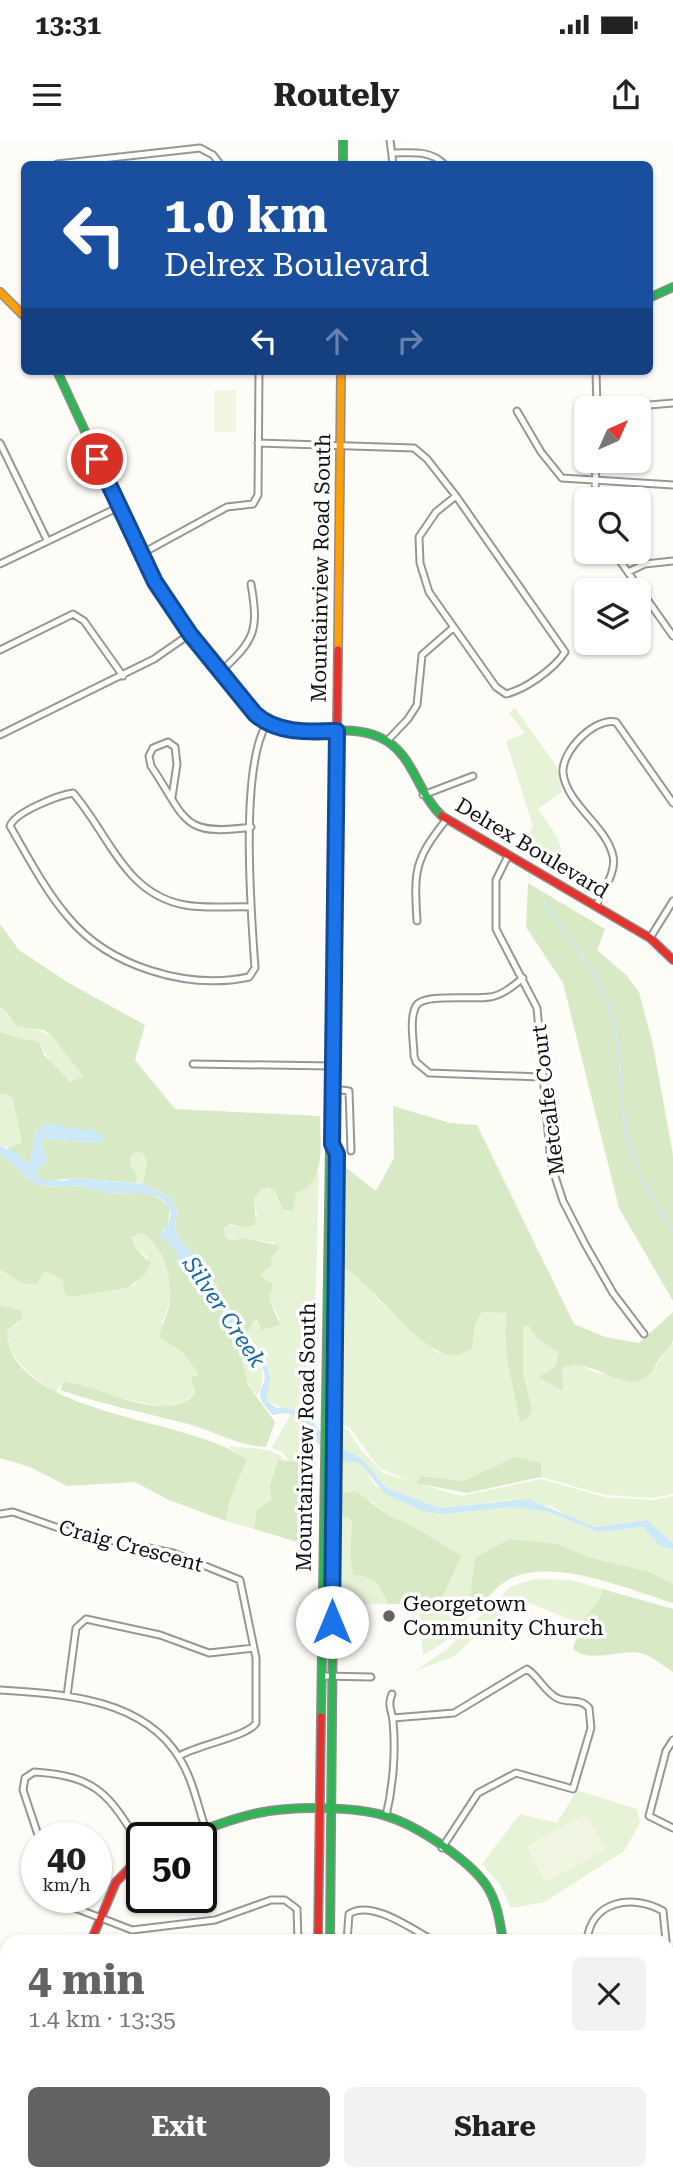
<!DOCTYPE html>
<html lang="en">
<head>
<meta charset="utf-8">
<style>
  :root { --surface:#fff; --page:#f2f2f2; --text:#222; --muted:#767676; --accent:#646362 }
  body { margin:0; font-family:"Roboto Serif",serif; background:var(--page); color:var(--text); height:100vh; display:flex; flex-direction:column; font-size:26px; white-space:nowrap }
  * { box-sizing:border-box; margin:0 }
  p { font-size:23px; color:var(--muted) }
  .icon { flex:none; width:38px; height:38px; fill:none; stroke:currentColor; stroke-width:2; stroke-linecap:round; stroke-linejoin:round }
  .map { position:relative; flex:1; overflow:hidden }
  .side { position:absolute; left:0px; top:1794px; width:674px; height:247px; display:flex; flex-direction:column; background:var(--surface); border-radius:21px 21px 0 0; box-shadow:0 2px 5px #0004 }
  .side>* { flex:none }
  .top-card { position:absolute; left:21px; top:21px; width:632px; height:214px; border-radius:10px; box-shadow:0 2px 5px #0004; background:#1a4fa0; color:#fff; overflow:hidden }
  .needle { width:46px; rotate:45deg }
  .buttons { position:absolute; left:574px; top:256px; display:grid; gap:14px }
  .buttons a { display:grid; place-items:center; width:77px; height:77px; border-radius:10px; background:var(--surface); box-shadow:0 2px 5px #0004; font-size:35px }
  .speed { position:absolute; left:21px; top:1682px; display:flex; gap:14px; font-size:35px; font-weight:700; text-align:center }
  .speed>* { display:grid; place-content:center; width:91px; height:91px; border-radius:50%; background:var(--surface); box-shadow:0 2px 5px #0004; line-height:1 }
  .speed small { font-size:18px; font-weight:400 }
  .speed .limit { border:4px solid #111; border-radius:10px; background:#fff; color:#111 }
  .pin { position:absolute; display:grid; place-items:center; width:60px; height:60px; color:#fff; margin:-30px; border:4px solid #fff; border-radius:50%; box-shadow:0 2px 7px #0007 }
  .me { position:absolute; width:77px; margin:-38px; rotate:0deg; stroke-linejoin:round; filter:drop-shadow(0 0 5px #0008) }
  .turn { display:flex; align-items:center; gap:24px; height:147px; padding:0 28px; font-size:32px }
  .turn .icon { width:91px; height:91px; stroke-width:2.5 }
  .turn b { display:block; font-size:49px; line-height:60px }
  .lanes { display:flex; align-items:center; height:66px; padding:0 28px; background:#0003; justify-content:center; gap:35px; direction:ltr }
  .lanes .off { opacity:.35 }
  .round { display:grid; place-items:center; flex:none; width:74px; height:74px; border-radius:10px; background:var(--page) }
  .headline { display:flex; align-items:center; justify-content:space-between; height:119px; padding:0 28px }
  h1 { font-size:42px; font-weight:700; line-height:52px; color:var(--accent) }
  .button { display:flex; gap:14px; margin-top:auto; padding:14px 28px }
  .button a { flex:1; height:80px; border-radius:10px; background:var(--accent); color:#fff; font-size:28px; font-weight:700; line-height:80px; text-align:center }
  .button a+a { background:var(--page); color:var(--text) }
  .status { display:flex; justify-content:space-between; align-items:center; height:49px; padding:0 35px; background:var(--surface); direction:ltr }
  .status svg { height:19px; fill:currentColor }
  header { display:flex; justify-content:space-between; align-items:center; height:91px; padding:0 28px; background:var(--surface); font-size:32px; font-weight:700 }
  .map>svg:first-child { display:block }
</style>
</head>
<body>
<div class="status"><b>13:31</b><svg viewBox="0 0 49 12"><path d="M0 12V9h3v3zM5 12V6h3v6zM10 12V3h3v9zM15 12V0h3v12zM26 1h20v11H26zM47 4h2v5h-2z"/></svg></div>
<header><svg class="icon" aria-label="menu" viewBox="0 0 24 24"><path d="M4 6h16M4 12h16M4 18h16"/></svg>Routely<svg class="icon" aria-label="share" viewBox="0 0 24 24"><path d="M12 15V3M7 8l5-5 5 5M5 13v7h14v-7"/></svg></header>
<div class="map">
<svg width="673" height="2039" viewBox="0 0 673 2039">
  <rect width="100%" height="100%" fill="#fdfcf7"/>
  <!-- green -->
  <path fill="#e7f3d7" d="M515,568L557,627L562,652L538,669C556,695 565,704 564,737L519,709L533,686L506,601L525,593L509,573Z
    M0,866L9,878L54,897L84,937L82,940C61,945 47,918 40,903L0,892Z
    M0,954H8L13,960L21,999V1003L15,1007L0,1006Z
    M137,1011L144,1014L147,1022L143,1044L136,1043L137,1036L130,1025V1015Z
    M319,1031L313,1254L316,1257L315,1293L304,1277L267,1261L269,1230L265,1219L246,1195L253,1178L257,1179L259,1187L280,1180L269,1159L270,1141L260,1135L271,1117L275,1103L243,1098L231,1101L223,1092L226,1084L245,1088L257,1076L254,1058L260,1049L268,1047L275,1051L282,1069Z
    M142,1093C171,1109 177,1155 162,1182L172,1207L184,1214L199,1235L193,1248L195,1253L183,1262L164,1267L60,1245L56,1253C34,1238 8,1221 7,1191L17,1184L22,1171L0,1165V1129L21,1143L39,1137L44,1131L62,1139L65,1155L69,1157L128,1148L135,1145L148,1117L135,1107L131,1097Z
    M344,1127L359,1136L381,1163L438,1213L472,1208L475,1185L482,1172L508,1173L505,1186L532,1269L523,1233V1186L529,1185L559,1213L555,1226L545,1232L562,1239V1229C580,1218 587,1233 604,1234C621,1235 640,1229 656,1227L670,1202L673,1204V1354L652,1358L605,1355L541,1337L540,1323L464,1341L422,1336L415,1343L379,1328L349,1287L340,1284V1266L343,1263Z
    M244,1205C260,1223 268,1232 258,1255C243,1246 240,1221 244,1205Z
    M291,1274C311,1280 315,1304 316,1323L289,1321L282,1312L272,1308Z
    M340,1286L349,1291L360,1309L383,1333L461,1356L541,1339L605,1357L652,1360L673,1356V1403L647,1380L595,1387L576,1381L551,1366L508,1360L439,1368L387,1348L361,1318L340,1312Z
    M228,1306C246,1309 274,1306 285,1320L278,1321L270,1344L271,1360L257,1369L254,1389L226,1381L230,1360L247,1320Z
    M339,1319L360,1322L374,1344L389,1356L445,1374L512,1367L549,1372L598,1392L643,1387L659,1405L673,1410V1444L650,1432L588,1417L557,1404L475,1417L470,1456L482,1463L443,1503L423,1515L418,1464L439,1463L462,1416L409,1384L391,1377L371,1361L339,1353Z
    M348,1377L352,1382L350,1414L380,1446L388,1464L340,1465L342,1381L339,1378Z
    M535,1439L571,1440L602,1449L601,1456L581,1484L517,1458L453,1517L415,1531L447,1509L510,1447Z
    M577,1650L637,1669L640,1683L624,1711L545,1762L511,1768L501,1746L482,1724L520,1674L557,1683Z"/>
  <!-- forest -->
  <path fill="#d8eac5" d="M528,743L605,789L597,810L627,836L639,852L653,905L673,1015V1161L619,1068L563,843L526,787Z
    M0,784L19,810L67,842L145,885L135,920L175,969L320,976C320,1002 327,1044 296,1053L293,1071L282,1069L275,1051L268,1047L261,1049L254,1058L256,1084L245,1088L230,1084L224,1088L225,1096L231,1101L243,1098L278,1105L279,1109L271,1117L272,1125L260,1135L273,1144L269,1159L280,1185L261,1190L257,1179H254L246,1195L205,1128L178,1097L175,1086L177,1070L170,1057L143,1044L147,1022L144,1014L137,1011L130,1016V1025L137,1036L136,1043L75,1038L48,1041L39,1039L35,1034L45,1014L40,1002L46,999L99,1003L48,984L36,991L31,1019L27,1023L7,1008L21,1003V999L13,960L8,954H0V892L40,903L44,915L70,941L84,937L53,897L44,890L17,886L0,866Z
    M393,966L450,983L477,985L574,1184L605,1197L639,1203L673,1172C673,1180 673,1193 673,1200C671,1206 662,1214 658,1221C635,1271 592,1210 562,1229L563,1251L539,1237L555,1226L559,1213L536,1197L529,1186H523V1233L532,1269L529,1277L520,1282C514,1247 501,1208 507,1173L482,1172L475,1185L472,1208C468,1210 462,1214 457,1215C426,1221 371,1143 344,1127V1026L376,1051L394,1018Z
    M0,1015C15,1022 21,1036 33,1042C49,1049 61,1046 76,1046C89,1047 102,1052 114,1053C138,1055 150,1047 170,1068L168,1085L162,1090L177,1113L178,1126L189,1134L186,1120L212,1150L244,1205L242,1220L248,1245L275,1282L266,1307C238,1306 214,1291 188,1284C145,1273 102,1264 60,1250L64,1242L73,1243C104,1250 171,1284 195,1253L191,1237L199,1235L184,1214L159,1197C161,1186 167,1176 169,1166C173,1141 165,1106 142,1093L131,1097L135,1107L151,1124L145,1134L128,1148L69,1157L65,1155L62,1139L44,1131L37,1144L21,1143L0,1129Z
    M0,1165L22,1171V1178L7,1191C8,1277 198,1278 247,1320L230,1360L226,1381L169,1360L135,1342L67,1346L30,1327L0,1318Z
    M515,1317L541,1323V1337L467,1353L415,1343L422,1336L464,1341Z
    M278,1320L316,1323L312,1371L314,1407L254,1389L257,1369L271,1360L270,1345Z
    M357,1352L391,1377L409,1384L462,1416L439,1463L388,1464C378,1443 377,1437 353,1435L350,1414L352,1382L348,1377L339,1378V1353Z
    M510,1399L557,1404L588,1417L650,1432L673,1444V1463C627,1449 551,1415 506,1441C497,1447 490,1455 482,1463L470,1456L475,1417Z
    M602,1449L673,1469V1532C664,1526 654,1518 644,1514C624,1507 591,1525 573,1509L581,1484L601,1456Z"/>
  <!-- pitch -->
  <path fill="#f0f6e1" d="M214,250H236V292H214Z
    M586,1674L606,1710L545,1742L526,1706Z"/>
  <!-- water -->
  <path fill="#cde8f7" d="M48,984L97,991L105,998L99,1003L46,999L41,1002L47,1022L36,1031L39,1039L63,1041L75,1038L143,1044L170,1057L177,1070L175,1086L178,1097L205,1128L246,1195L265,1219L270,1236L267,1261L277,1268C294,1265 315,1283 315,1300L300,1277L285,1273L273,1275C245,1247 273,1250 262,1227C258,1218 250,1213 244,1205C227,1181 214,1154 197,1130L186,1121L189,1135H186L178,1126L177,1113L159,1095L168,1085L171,1074C165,1048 133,1054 115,1053C102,1052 89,1047 77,1046C61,1046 49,1049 33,1042C21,1036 15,1022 0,1015V1006L17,1013L27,1023C36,1014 31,997 40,986Z
    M340,1312L361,1318L387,1348L439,1368L528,1359L595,1387L647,1380L673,1403V1410L659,1405L643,1387L598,1392L549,1372L512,1367L444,1374L423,1371L385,1354L360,1323L339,1319Z"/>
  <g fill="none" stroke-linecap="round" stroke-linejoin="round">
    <!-- stream -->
    <path stroke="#cde8f7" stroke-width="2" d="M544,763C568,798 598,832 611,873C623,909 618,948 625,985C633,1030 650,1055 673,1092"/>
    <!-- river -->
    <path stroke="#cde8f7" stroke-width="10" d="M308,1284C319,1299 335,1314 352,1318"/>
    <defs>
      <path id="street" d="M390,0L393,24
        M394,13C412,13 430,10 444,24
        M57,24L200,8L213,15L220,24
        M596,231L597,268
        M614,268L673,263
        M517,271L541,312L562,338L673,345
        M0,303L47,400
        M258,303L414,308L427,319L456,356L565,512C554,529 526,549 506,554L496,547L429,452L420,423L419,397L436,372L456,356
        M595,359L596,320
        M613,411L673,496
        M141,414L227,367L253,364L258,355L259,231
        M0,424L119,367
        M628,432L645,424L673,421
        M0,510L73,474L84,481L123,536
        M220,532C255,500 259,491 251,444
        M0,595L154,519L190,494
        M388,600L408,579L417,565L422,515L453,488
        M423,655L473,636
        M172,657L177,624L175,607L168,602L153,608L149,616L151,626C187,679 180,697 251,687
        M508,716L496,740V789L537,868L551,1024L563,1061L585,1104L613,1153L644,1194
        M596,766C602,752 617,732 613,716C606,685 567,665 563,633C561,612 594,577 616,582L673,663
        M251,767C230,766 206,769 185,765C124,754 109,694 73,653C59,655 15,672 10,686C28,717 45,750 68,777C109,827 188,850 249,837L255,828C251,772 240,630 266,585
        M417,781C414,731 414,720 446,680
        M650,798L673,761
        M523,838C513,846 503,855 490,857C473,860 423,853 416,866C409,879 414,902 414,916L416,922L429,933L541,937
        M193,924L333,926
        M333,949L349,951L351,1011
        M0,1374L13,1372L70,1392L173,1413L240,1440L256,1518V1583C249,1596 197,1605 179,1616
        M323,1536L371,1537
        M0,1550C63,1554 144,1558 180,1619C193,1640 198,1667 206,1690
        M67,1556L76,1488L86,1479L160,1495L209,1513L254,1508
        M393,1578L454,1573L527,1529C539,1537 544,1551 557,1558C568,1564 580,1557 589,1568L591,1588L573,1649L516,1633L478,1653L442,1708
        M673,1600L666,1611L649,1676L673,1688
        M386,1676C393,1647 396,1611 393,1581C392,1570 387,1566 392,1554
        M39,1698L23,1650L25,1638L34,1632C100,1636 110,1657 142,1708
        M63,1757L75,1768L132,1790L215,1780L271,1760H285L297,1769L298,1801
        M347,1801L349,1774C372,1759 413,1790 434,1801
        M587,1801C591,1760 633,1754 663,1771L666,1801
        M0,1821L7,1839
        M667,1831L673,1851
        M667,1988L673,1998
        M491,2034L492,2039
        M130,2039L132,2034"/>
      <path id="fast" d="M343,0V24
        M649,158L673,147
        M57,231L155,442L190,494L255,574C285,604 340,580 379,597C414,612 416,652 442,676
        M321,1577L330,1009
        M182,1698C207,1689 232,1678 258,1673C292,1666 353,1666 386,1676C416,1685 468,1719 486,1745C497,1761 500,1782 503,1801
        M330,1801L337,1015L332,1004
        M327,2034V2039
        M596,2034L600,2039"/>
      <path id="slow" d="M0,152L24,176
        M338,510L341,231
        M330,1009L335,738
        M0,2025L7,2029
        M16,2034L27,2039
        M316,2034V2039
        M74,2039L75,2034
        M549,2039L557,2034"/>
      <path id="jam" d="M442,676L650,798L673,820
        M335,738L338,510
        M91,1801L116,1742L142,1715
        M318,1801L321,1577
        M667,1940L673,1935"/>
    </defs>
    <!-- street casing -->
    <use href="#street" stroke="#979795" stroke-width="9"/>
    <!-- fast casing -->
    <use href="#fast" stroke="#8e8d8b" stroke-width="10"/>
    <!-- slow casing -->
    <use href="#slow" stroke="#8e8d8b" stroke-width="10"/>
    <!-- jam casing -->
    <use href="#jam" stroke="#8e8d8b" stroke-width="10"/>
    <!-- street -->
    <use href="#street" stroke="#fffffe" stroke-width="5"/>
    <!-- fast -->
    <use href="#fast" stroke="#30b455" stroke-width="7"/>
    <!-- slow -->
    <use href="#slow" stroke="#ff9f0a" stroke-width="7"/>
    <!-- jam -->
    <use href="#jam" stroke="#e5322d" stroke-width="7"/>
  </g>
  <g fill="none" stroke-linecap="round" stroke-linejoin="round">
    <defs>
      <path id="route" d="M97,319L155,442L190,494L255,574C277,594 309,592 337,591L332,1004L337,1014L332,1482"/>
    </defs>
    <!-- route casing -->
    <use href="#route" stroke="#114b97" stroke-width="18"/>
    <!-- route -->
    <use href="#route" stroke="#1a73e8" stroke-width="12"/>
  </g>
  <!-- markers -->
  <circle fill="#646362" stroke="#fff" stroke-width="2.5" cx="389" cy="1476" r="7"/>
  <g text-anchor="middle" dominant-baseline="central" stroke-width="7" stroke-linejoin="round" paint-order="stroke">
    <!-- street labels -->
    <g font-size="21" fill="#111" stroke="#fff">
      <text transform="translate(321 428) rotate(-89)">Mountainview Road South</text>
      <text transform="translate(532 708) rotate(31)">Delrex Boulevard</text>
      <text transform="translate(548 960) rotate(-97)">Metcalfe Court</text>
      <text transform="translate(306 1297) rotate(-89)">Mountainview Road South</text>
      <text transform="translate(131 1406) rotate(15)">Craig Crescent</text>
    </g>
    <!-- poi labels -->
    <g font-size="21" fill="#111" stroke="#fff" text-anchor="start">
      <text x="403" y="1464">Georgetown<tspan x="403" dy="24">Community Church</tspan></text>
    </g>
    <!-- water labels -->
    <g font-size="23" font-style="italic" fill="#1768a6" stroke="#fff">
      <text transform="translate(224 1172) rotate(56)">Silver Creek</text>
    </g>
  </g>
</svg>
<div class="buttons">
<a><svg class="needle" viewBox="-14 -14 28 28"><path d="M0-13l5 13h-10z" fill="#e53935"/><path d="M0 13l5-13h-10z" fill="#767676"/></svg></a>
<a><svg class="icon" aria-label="search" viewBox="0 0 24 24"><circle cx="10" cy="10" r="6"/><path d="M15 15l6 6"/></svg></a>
<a><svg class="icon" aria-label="layers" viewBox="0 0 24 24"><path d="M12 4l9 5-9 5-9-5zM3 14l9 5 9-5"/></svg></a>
</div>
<div class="speed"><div>40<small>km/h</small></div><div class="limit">50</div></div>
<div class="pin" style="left:97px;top:319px;background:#d93025"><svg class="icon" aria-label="arrive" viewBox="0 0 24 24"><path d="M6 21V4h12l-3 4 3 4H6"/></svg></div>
<svg class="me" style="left:332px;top:1482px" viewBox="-20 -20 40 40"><circle r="19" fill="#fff"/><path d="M0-13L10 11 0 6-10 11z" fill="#1a73e8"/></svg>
<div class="top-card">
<div class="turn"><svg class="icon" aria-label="left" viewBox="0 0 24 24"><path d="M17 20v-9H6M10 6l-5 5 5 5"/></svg><div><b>1.0 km</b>Delrex Boulevard</div></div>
<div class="lanes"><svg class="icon" aria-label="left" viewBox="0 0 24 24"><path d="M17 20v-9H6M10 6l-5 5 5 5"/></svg><svg class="icon off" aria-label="ahead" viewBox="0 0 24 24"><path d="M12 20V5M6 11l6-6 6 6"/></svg><svg class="icon off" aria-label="right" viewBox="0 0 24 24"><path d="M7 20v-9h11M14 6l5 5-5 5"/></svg></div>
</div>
<section class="side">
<div class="headline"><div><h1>4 min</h1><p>1.4 km · 13:35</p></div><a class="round"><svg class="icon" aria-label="close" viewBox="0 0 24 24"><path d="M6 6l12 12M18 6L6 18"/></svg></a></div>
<div class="button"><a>Exit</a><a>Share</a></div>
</section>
</div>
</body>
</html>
